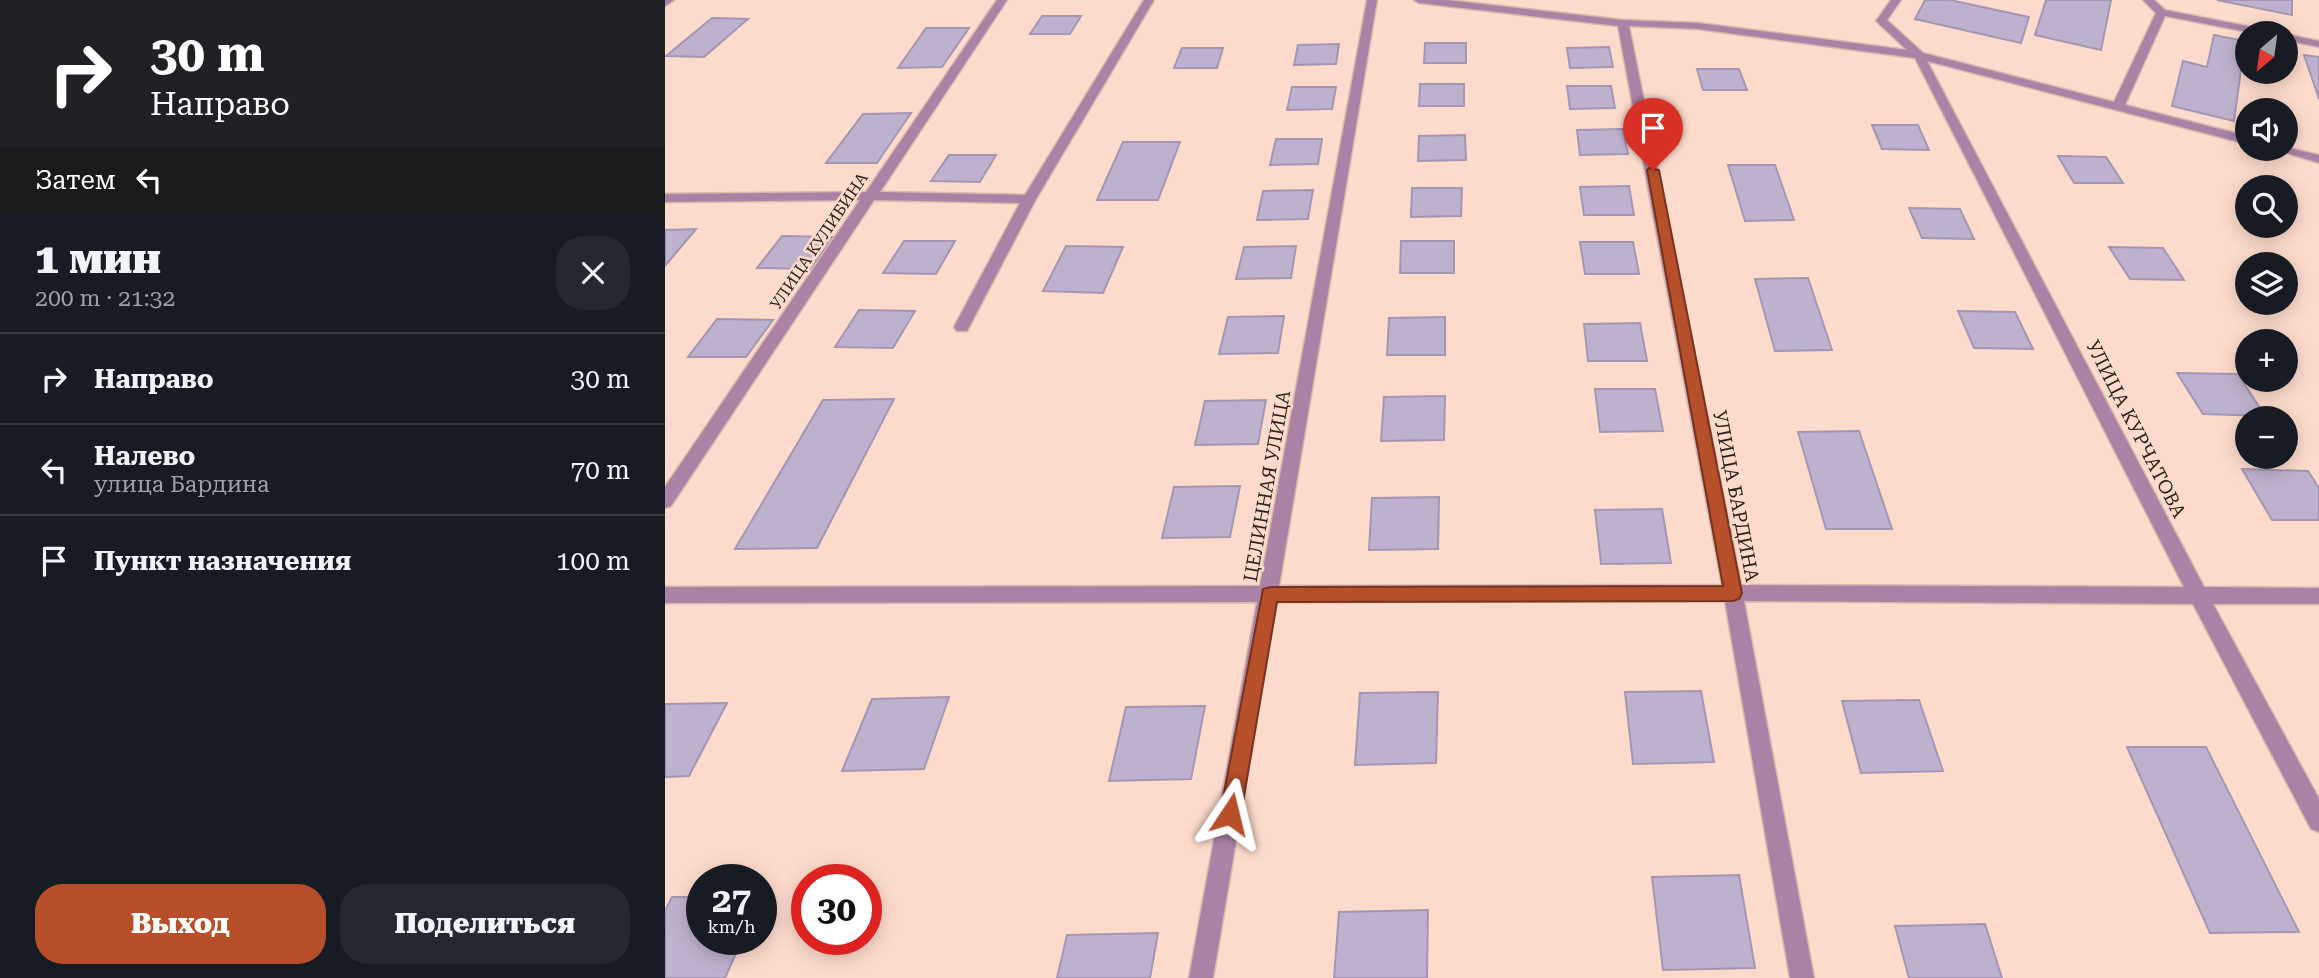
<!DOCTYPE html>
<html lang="ru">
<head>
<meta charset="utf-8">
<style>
  :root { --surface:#171b24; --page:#242831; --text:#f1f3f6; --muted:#9ea1a6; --line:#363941; --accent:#b74f2a }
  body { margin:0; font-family:"Roboto Serif",serif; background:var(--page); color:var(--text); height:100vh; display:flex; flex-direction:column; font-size:26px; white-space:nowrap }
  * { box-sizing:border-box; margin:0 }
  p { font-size:23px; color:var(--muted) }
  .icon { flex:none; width:38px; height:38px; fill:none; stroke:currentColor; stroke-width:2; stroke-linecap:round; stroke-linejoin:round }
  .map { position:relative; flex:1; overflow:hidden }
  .panel { display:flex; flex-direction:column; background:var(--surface); width:665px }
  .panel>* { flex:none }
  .hud { background:#202124; color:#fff; overflow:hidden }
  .needle { width:46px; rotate:209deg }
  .buttons { position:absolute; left:1570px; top:21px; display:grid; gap:14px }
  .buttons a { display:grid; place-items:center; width:63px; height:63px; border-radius:50%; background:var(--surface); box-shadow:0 4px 18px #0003; font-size:35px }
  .speed { position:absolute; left:21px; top:864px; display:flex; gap:14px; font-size:35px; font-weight:700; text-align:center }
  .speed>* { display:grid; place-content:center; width:91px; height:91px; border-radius:50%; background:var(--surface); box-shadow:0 4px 18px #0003; line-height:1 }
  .speed small { font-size:18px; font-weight:400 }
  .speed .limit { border:10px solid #d22; background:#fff; color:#111 }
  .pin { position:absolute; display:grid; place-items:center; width:60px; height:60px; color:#fff; margin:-72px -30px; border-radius:50% 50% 50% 0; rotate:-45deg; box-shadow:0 0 7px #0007 }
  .pin .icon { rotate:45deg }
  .me { position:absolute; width:77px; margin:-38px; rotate:10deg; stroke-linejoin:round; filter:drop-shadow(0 0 5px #0008) }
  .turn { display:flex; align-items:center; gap:24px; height:147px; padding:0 35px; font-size:32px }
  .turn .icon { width:91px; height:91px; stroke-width:2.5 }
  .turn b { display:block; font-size:49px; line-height:60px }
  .then { display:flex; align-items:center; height:66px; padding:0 35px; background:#0003; gap:14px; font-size:26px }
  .round { display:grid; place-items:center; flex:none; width:74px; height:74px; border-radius:28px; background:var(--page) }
  .headline { display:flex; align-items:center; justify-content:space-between; height:119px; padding:0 35px }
  h1 { font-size:42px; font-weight:800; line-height:52px }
  .cta { display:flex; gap:14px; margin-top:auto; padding:14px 35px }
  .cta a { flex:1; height:80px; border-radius:28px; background:var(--accent); color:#fff; font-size:28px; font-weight:800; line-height:80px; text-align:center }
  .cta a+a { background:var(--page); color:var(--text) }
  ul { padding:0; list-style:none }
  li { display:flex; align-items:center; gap:21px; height:91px; padding:0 35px; border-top:2px solid var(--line) }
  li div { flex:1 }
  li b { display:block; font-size:26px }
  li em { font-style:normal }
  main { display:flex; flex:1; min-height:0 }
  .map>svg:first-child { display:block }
</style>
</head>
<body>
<main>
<section class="panel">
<div class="hud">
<div class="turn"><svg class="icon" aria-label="right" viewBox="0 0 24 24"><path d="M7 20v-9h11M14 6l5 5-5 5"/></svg><div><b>30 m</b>Направо</div></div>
<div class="then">Затем<svg class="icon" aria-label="left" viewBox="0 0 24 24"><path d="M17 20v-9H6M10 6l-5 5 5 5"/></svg></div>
</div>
<div class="headline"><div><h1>1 мин</h1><p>200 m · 21:32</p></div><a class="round"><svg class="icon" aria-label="close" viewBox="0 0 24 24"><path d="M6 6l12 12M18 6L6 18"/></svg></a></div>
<ul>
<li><svg class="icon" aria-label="right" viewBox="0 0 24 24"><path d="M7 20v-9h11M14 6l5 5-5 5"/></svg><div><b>Направо</b></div><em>30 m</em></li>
<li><svg class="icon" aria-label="left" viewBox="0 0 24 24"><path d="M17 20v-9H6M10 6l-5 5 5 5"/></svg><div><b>Налево</b><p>улица Бардина</p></div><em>70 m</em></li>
<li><svg class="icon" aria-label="arrive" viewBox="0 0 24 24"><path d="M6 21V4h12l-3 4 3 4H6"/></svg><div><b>Пункт назначения</b></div><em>100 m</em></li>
</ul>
<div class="cta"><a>Выход</a><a>Поделиться</a></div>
</section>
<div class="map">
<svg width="1654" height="978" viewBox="0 0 1654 978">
  <rect width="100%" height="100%" fill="#fddbcc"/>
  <!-- building -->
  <path fill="#beb1cd" stroke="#a496b2" stroke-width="2" d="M1260,0H1285L1364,17L1356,43L1250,19Z
    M1381,0H1446L1436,50L1370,35Z
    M1552,0H1627V15Z
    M377,16H416L405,34H365Z
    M47,18L83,19L39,57L1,56Z
    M261,28H304L277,67L233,68Z
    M1549,35L1580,41L1569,121L1507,106L1518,61L1542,67Z
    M760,43H801V63H759Z
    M674,44L671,64L629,65L633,45Z
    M944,47L948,67L905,68L902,48Z
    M517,48H558L552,68H509Z
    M1639,55L1654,57V99Z
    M1032,69H1074L1082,90H1038Z
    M755,84H799V106H754Z
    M902,86H946L950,108L905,109Z
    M627,87H671L667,109L622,110Z
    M246,113L212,163H161L198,114Z
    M1207,125H1253L1264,150L1217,149Z
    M958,129L963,154L915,155L912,130Z
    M800,135L801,160L753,161L754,136Z
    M611,139H657L653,164L605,165Z
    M458,142H515L493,200H432Z
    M284,155H331L315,182L266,181Z
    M1393,156L1441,157L1458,183H1409Z
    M1063,165H1110L1129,220L1080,221Z
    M964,186L969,215H919L915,187Z
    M747,188H797L796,216L746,217Z
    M648,190L643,219L592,220L598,191Z
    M1244,208L1295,209L1309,239L1257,238Z
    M31,229L0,266V230Z
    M117,236L169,237L145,269L92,268Z
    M239,241H290L271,274L218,273Z
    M736,241H789V273H735Z
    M915,242H968L974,274H920Z
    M401,246L458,247L438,293L378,291Z
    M631,246L626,278L571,279L579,247Z
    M1444,247L1498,248L1519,280L1465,279Z
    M1143,278L1167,350L1110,351L1090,279Z
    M194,310L250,311L228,348L170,347Z
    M1293,311L1350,312L1368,349L1309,348Z
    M619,316L613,353L554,354L563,317Z
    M780,317V355H722L724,318Z
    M52,319L108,320L81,357H23Z
    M975,323L982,361H923L919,324Z
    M1512,373L1573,374L1600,416L1538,414Z
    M930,389H990L998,431L935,432Z
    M780,396L779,440L716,441L719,397Z
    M229,399L152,548L70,549L158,400Z
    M601,400L593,444L530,445L540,401Z
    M1194,431L1227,529H1161L1133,432Z
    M1577,469L1643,471L1654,488V520H1607Z
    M575,486L565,537L497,538L509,487Z
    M774,497L773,549L704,550L707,498Z
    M997,509L1006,563L936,564L930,510Z
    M1036,691L1049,762L968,764L960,692Z
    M773,692L771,763L690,765L695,693Z
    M284,697L259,769L177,771L207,699Z
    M1254,700L1278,771L1196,773L1177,701Z
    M62,703L24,776L0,777V704Z
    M540,706L526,779L444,781L461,707Z
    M1462,747H1541L1634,932L1545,933Z
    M1074,875L1090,968L998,970L987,877Z
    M7,897H37V940H77L60,978H0V911Z
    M763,910L762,978H669L674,912Z
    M1320,924L1337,978H1244L1230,926Z
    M493,933L485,978H392L402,935Z"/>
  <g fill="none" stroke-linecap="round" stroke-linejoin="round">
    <defs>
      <path id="minor" d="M0,0H9L0,6Z
        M332,0H342L215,192L360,195L479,0H489L371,199L302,331H292L289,327L355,203L209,200L6,506L0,508V487L195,200L0,202V194L201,192Z
        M702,0H712L614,586L1057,585L953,26L754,3L749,0H782L958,20L1033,23L1242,50L1211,21L1226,0H1236L1222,20L1258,53L1449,102L1491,13L1478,0H1489L1500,10L1607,31L1608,33H1588L1500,16L1460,105L1582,136V144L1262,61L1539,587L1654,588V604H1548L1654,799V832L1646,829L1528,604L1079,601L1149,978H1125L1060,601L611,602L548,978H524L592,602L0,603V587L595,586ZM964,26L1033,29L1250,58L1519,587L1076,585Z
        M1620,34L1654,41V47L1620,40Z
        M1620,147L1654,155V163L1609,149Z"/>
    </defs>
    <!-- minor casing -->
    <use href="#minor" stroke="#d7b9ac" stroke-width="3"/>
    <!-- minor -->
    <use href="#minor" fill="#ab82a5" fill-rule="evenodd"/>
  </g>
  <!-- route -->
  <path fill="#b74f2a" stroke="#77331b" stroke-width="2" d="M984,168L994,170L1077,593L1074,599L1068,601L612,602L576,814L573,821L565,824L558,821L555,814L598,589L605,587L1058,586L982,170Z"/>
  <g text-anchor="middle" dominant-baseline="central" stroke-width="5" stroke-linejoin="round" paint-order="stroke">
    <!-- far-street labels -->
    <g font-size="16" fill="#2c201a" stroke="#fddbcc">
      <text transform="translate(154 241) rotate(-56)">УЛИЦА КУЛИБИНА</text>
    </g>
    <!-- street labels -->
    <g font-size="19" fill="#2c201a" stroke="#fddbcc">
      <text transform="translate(1471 429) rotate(63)">УЛИЦА КУРЧАТОВА</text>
      <text transform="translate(602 486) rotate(-80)">ЦЕЛИННАЯ УЛИЦА</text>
      <text transform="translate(1071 496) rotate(79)">УЛИЦА БАРДИНА</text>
    </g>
  </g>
</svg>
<div class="buttons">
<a><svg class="needle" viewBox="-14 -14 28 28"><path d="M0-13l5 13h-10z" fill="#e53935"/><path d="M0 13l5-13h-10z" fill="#9ea1a6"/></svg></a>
<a><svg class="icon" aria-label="sound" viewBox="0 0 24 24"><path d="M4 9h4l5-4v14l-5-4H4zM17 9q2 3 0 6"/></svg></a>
<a><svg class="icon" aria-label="search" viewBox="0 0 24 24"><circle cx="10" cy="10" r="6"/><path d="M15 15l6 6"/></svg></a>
<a><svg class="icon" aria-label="layers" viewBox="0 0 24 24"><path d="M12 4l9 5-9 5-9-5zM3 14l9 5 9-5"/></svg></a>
<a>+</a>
<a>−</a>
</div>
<div class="speed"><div>27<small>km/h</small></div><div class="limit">30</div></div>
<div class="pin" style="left:988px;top:170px;background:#d93025"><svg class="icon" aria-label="arrive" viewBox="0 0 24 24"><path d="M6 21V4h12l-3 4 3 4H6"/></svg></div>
<svg class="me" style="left:565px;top:814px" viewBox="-20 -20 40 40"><path d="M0-17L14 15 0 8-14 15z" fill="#b74f2a" stroke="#fff" stroke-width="4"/></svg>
</div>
</main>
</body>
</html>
